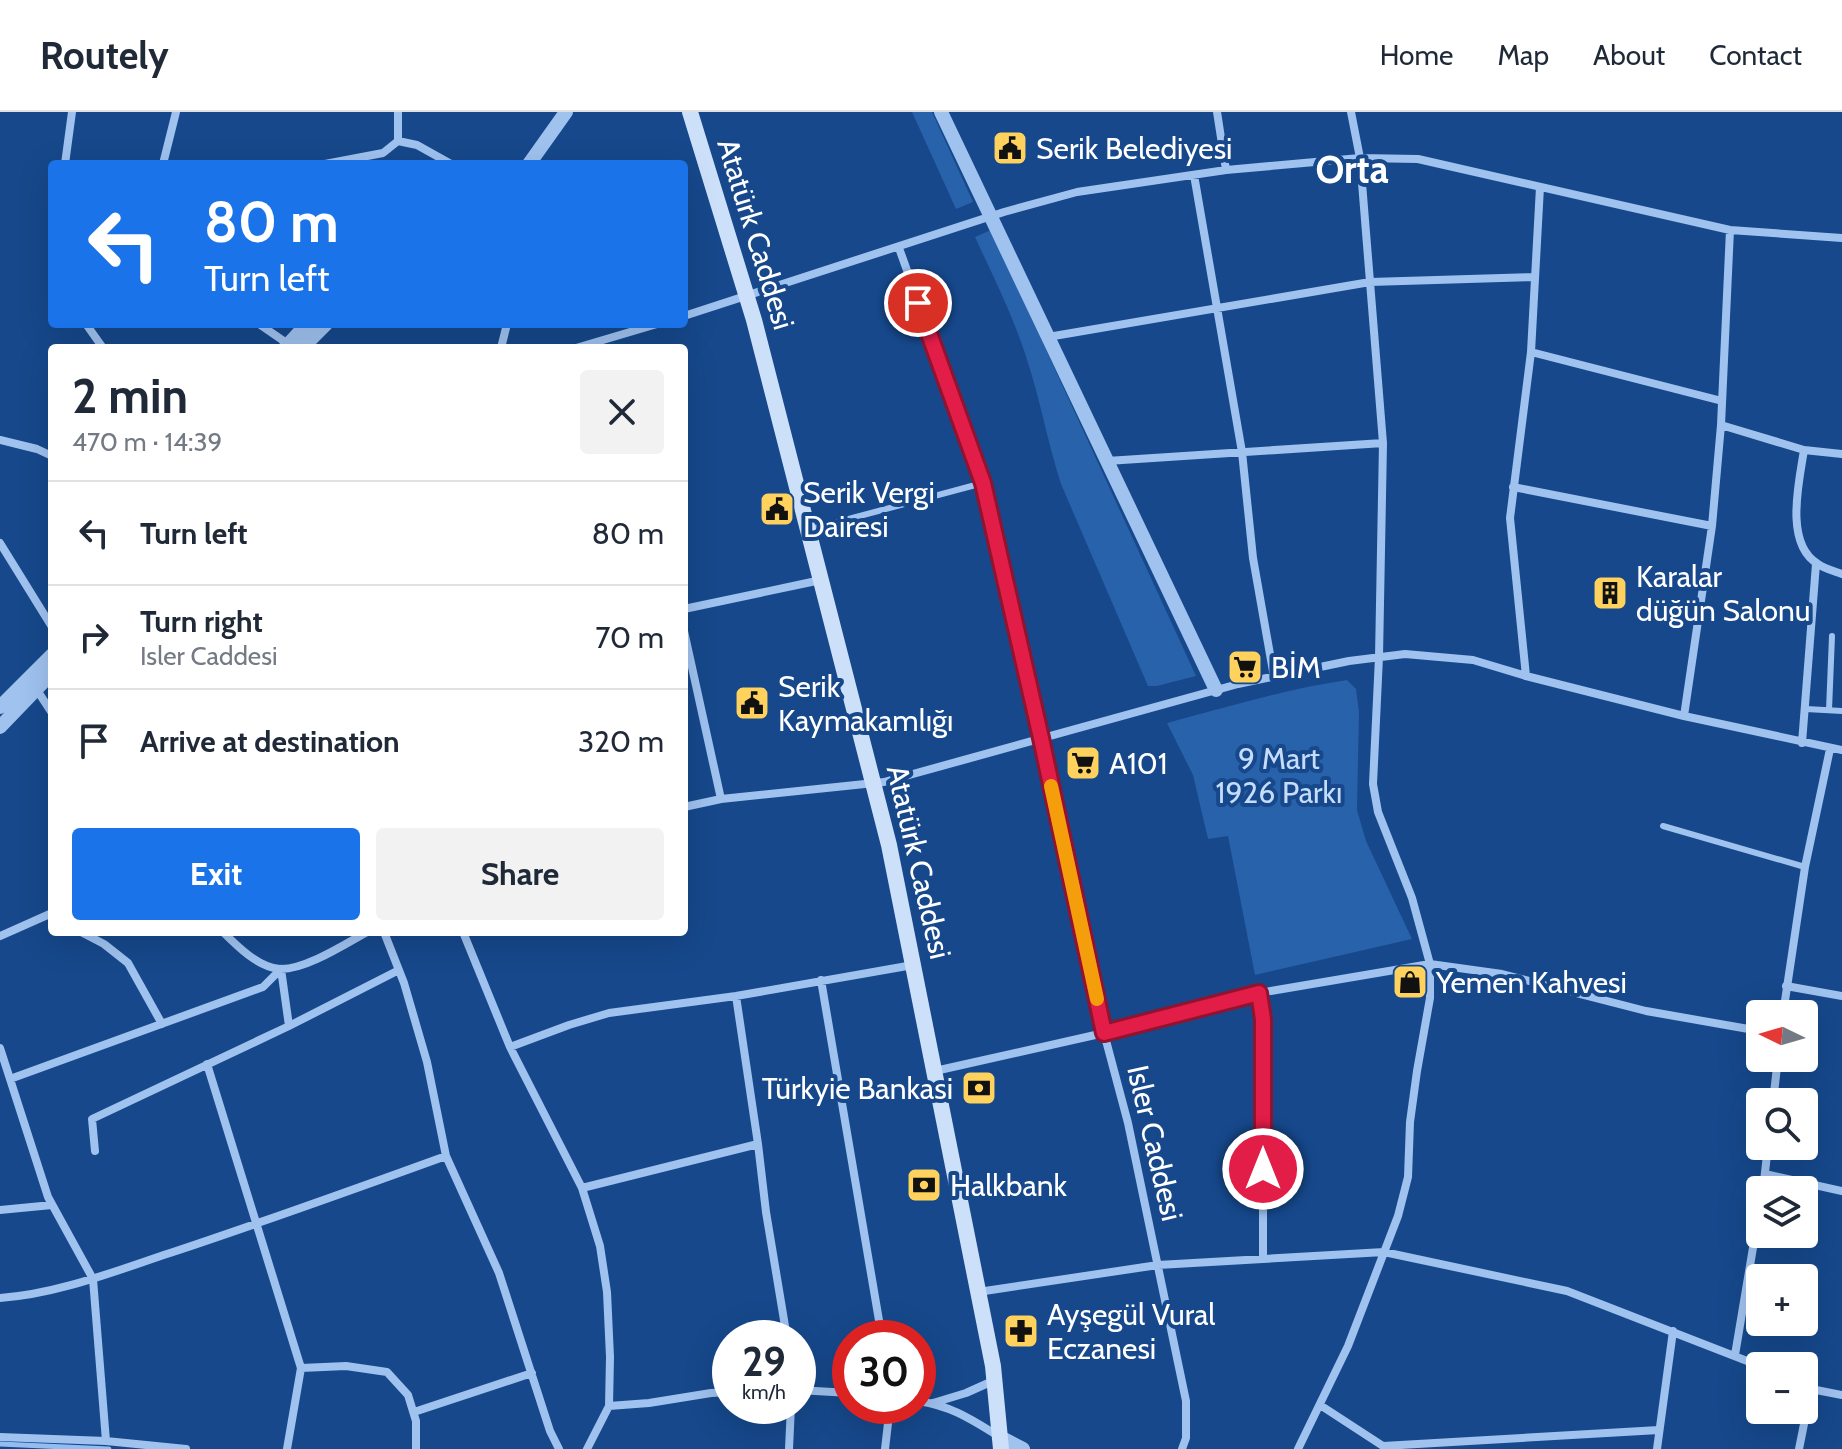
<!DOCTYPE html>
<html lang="en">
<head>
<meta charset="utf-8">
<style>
  :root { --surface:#fff; --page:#f2f2f3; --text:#1f2937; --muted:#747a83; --line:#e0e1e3; --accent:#1a73e8 }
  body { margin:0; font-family:Cabin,sans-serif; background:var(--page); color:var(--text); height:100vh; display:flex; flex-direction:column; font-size:30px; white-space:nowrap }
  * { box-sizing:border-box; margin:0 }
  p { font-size:26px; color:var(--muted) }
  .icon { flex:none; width:44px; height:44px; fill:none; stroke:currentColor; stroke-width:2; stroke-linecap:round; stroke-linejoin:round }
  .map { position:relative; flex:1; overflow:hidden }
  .side { position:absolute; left:48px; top:232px; width:640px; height:592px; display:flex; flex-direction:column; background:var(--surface); border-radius:8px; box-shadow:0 8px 32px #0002 }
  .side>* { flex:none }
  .guide { position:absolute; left:48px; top:48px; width:640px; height:168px; border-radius:8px; box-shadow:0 8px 32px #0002; background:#1a73e8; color:#fff; overflow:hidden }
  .needle { width:52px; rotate:275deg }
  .controls { position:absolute; left:1746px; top:888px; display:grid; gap:16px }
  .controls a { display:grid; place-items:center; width:72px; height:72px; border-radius:8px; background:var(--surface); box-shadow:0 8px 32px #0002; font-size:40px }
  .speed { position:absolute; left:712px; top:1208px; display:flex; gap:16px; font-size:40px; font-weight:700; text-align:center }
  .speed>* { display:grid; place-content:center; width:104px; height:104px; border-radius:50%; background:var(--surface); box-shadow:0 8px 32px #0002; line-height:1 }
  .speed small { font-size:20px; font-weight:400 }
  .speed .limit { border:12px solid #d22; background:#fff; color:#111 }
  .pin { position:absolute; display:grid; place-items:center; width:68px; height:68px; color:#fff; margin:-34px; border:4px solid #fff; border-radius:50%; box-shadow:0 2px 8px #0007 }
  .me { position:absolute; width:88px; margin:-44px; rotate:0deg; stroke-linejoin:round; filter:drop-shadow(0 0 6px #0008) }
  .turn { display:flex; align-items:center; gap:28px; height:168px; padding:0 24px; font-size:36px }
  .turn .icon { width:104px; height:104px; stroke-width:2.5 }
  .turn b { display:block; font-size:56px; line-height:68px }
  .round { display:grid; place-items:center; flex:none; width:84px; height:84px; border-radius:8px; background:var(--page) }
  .headline { display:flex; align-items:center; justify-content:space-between; height:136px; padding:0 24px }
  h1 { font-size:48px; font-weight:700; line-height:60px }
  .primary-button { display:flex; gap:16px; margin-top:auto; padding:16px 24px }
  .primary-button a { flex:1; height:92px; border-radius:8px; background:var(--accent); color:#fff; font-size:32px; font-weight:700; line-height:92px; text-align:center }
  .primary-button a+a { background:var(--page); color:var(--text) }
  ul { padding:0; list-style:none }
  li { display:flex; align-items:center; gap:24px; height:104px; padding:0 24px; border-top:2px solid var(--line) }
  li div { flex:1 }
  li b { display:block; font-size:30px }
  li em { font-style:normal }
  header { display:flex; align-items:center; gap:48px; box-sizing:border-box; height:112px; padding:0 40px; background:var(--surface); border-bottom:2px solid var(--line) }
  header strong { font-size:38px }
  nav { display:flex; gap:44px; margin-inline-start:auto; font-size:28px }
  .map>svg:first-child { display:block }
</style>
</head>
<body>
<header>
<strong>Routely</strong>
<nav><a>Home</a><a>Map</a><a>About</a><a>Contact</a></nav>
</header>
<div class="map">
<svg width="1842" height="1337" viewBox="0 0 1842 1337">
  <rect width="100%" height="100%" fill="#16488b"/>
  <!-- green -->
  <path fill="#2862aa" d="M912,0H932L973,90L956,97Z
    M991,118L1196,564L1157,574H1148L1061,372C1048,332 1041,291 1028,251C1015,208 994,166 975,125Z
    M1347,568L1356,577L1359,600L1357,698L1366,729L1412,827L1255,863L1228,724L1208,727L1193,663L1167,611C1227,595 1286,577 1347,568Z"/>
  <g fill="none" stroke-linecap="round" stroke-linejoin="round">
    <!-- stream -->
    <path stroke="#91bdf2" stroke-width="5" d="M0,1332L109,1337"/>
    <!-- service -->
    <path stroke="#9fc2ef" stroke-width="6" d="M811,417L983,371
      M1806,597L1842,599
      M1829,598L1832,524
      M1663,714L1805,755"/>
    <!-- minor -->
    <path stroke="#9fc2ef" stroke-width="8" d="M398,0V29L417,33L451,52
      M1217,0L1226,58
      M65,52L72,0
      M163,52L176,0
      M325,52L383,41L398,29
      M1194,63L1242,340L1253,446L1274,565
      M899,136L983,371L1041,626L1104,921L1128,1011L1186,1289V1326L1182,1337
      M684,204L1004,100L1077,80L1226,58L1360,46L1418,47L1730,118L1842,126
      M86,212L103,236
      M259,212L291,234
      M1048,225L1370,170L1535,165
      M501,236L507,212
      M576,236L657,212
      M1531,240L1722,289
      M1721,313L1804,338L1842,342
      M0,328L37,337L52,344
      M1804,338C1799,370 1784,432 1818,452C1825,457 1834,459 1842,462
      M1107,349L1383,331
      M1513,375L1712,414
      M0,431L52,515
      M684,497L821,468
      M684,519L721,687
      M1526,564L1510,406L1531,240L1540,75
      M35,575L52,601
      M1684,604L1712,414L1721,313L1730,118
      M1802,631L1816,452
      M684,695L721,687L884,670L1238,572L1349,549L1405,542L1473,548L1526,564L1684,604L1842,638
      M81,820L104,832L128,851L162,912
      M223,820C238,835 258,855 280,857C305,858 345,832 367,820
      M384,820L404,871L427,950L446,1044L499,1161L550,1319L559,1337
      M463,820L510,935L582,1076L600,1134L607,1180L610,1245L609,1294L587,1337
      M0,824L52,801
      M821,868L882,1226
      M1786,874L1842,884
      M1259,881L1263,907V1147
      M736,884L758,1032L766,1100L787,1226
      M1783,902L1805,755L1830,637
      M510,935L569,913L609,901L736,884L913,853
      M0,936L48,1085L93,1167L106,1329
      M207,952L301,1256L287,1337
      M935,959L1104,921L1259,881L1430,852L1502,862L1646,899L1760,919
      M10,967L263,875L281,857L289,914
      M1773,990L1778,946
      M95,1039L92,1007L289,914L399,858
      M1765,1062L1842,1079
      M582,1076L758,1032
      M1763,1078L1768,1034
      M0,1098L52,1093
      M978,1180L1158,1153L1384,1140L1567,1179L1760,1254
      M0,1186C58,1182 115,1159 170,1141C263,1110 355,1077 446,1044
      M1735,1243L1760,1094
      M301,1256L346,1254L387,1260L408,1283L416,1309V1337
      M1804,1274L1811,1277L1842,1283
      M798,1278L850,1281
      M918,1289C952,1294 972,1308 1000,1325
      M933,1291L966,1281L995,1268
      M1320,1293L1383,1334L1659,1318
      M609,1294L649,1291L711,1281L730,1280
      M414,1300L532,1261
      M0,1325L106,1329L186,1337
      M789,1337L791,1294
      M885,1337L890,1294
      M1298,1337L1348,1234L1398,1104L1408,1065L1410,1010L1417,959L1430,886V852L1412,786L1378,700L1373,672L1379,545L1383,331L1360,46L1351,0
      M1657,1337L1673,1219
      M1799,1337L1811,1277"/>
    <!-- tertiary -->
    <path stroke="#9fc2ef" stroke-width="14" d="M941,0L1216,578
      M529,52L566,0
      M285,236L307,212
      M302,236L326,212
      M0,595L52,543
      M0,615L52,561
      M1000,1325L1023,1337"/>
    <!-- secondary -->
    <path stroke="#cce0fa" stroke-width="16" d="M690,0L754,208L889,733L993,1254L1001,1337"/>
  </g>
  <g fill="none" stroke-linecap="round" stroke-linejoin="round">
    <defs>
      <path id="route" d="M918,191L983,371L1041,626L1104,921L1259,881L1263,907V1057"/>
    </defs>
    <!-- route casing -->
    <use href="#route" stroke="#92132f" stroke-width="20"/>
    <!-- route -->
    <use href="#route" stroke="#e11d48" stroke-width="14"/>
    <!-- slow -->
    <path stroke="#f59e0b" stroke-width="14" d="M1051,674L1097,887"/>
  </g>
  <!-- icons -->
  <defs>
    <symbol id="civic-square" viewBox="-11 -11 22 22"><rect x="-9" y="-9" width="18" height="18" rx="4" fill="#ffd25d" stroke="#16488b"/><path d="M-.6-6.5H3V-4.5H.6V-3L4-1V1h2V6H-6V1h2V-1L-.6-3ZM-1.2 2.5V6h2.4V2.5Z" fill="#111"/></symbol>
    <symbol id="building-square" viewBox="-11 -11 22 22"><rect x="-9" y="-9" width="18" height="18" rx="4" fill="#ffd25d" stroke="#16488b"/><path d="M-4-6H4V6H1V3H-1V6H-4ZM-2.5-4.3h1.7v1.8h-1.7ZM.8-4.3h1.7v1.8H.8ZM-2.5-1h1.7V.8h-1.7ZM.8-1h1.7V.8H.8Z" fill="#111"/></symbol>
    <symbol id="supermarket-square" viewBox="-11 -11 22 22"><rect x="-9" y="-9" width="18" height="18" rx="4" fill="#ffd25d" stroke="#16488b"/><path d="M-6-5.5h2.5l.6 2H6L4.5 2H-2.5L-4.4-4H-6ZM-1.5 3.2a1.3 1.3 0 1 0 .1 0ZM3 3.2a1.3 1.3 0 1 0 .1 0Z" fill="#111"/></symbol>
    <symbol id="shop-square" viewBox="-11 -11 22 22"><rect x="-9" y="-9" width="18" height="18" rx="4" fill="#ffd25d" stroke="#16488b"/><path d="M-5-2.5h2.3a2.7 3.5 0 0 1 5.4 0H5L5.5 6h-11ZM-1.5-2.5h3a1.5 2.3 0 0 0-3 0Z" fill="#111"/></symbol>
    <symbol id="bank-square" viewBox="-11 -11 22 22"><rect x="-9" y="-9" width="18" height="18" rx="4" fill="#ffd25d" stroke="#16488b"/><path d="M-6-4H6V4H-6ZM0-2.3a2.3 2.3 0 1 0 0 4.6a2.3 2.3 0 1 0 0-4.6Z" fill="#111"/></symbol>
    <symbol id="pharmacy-square" viewBox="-11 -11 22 22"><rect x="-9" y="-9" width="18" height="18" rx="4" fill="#ffd25d" stroke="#16488b"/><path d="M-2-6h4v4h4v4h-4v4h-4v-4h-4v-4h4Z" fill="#111"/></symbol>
  </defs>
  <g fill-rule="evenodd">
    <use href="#civic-square" x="990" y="16" width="40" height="40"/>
    <use href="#civic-square" x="757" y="377" width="40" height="40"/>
    <use href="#building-square" x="1590" y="461" width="40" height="40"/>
    <use href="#supermarket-square" x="1225" y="535" width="40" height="40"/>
    <use href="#civic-square" x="732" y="571" width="40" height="40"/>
    <use href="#supermarket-square" x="1063" y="631" width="40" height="40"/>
    <use href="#shop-square" x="1390" y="850" width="40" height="40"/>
    <use href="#bank-square" x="959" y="956" width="40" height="40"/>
    <use href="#bank-square" x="904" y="1053" width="40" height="40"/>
    <use href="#pharmacy-square" x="1001" y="1199" width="40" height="40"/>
  </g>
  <g text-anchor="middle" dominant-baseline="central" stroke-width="8" stroke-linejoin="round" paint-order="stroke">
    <!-- poi labels -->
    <g font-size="30" fill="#fff" stroke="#16488b" text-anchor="start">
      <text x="1036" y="36">Serik Belediyesi</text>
      <text x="803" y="380">Serik Vergi<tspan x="803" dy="34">Dairesi</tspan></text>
      <text x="1636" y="464">Karalar<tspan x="1636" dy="34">düğün Salonu</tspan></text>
      <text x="1271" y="555">BİM</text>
      <text x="778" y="574">Serik<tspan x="778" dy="34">Kaymakamlığı</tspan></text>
      <text x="1109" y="651">A101</text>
      <text x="1436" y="870">Yemen Kahvesi</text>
      <text x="953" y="976" text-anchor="end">Türkyie Bankasi</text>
      <text x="950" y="1073">Halkbank</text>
      <text x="1047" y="1202">Ayşegül Vural<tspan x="1047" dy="34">Eczanesi</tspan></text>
    </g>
    <!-- street labels -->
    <g font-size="30" fill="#fff" stroke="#16488b">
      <text transform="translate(756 122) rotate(73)">Atatürk Caddesi</text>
      <text transform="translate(919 750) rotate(77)">Atatürk Caddesi</text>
      <text transform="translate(1155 1031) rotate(77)">Isler Caddesi</text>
    </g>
    <!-- park labels -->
    <g font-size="30" fill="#c5ddfb" stroke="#16488b">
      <text x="1279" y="646">9 Mart<tspan x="1279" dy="34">1926 Parkı</tspan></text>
    </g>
    <!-- district labels -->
    <g font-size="38" font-weight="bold" fill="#fff" stroke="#16488b">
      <text x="1352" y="57">Orta</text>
    </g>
  </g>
</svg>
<div class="controls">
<a><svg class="needle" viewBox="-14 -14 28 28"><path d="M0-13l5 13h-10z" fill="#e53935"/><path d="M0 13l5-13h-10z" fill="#747a83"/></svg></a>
<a><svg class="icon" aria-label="search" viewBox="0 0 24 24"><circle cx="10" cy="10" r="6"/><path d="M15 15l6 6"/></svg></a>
<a><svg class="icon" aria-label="layers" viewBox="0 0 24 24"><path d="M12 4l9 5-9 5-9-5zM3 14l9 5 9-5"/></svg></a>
<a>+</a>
<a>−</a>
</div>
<div class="speed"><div>29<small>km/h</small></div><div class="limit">30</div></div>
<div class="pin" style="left:918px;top:191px;background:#d93025"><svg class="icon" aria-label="arrive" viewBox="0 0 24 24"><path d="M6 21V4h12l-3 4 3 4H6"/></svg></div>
<svg class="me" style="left:1263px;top:1057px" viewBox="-20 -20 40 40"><circle r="17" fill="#e11d48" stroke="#fff" stroke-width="3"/><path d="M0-11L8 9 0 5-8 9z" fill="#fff"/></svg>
<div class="guide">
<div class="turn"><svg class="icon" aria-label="left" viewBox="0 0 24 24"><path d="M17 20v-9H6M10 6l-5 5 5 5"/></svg><div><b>80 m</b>Turn left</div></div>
</div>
<section class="side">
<div class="headline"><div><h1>2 min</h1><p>470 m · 14:39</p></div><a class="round"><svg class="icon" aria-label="close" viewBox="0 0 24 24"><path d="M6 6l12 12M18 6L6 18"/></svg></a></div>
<ul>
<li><svg class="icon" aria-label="left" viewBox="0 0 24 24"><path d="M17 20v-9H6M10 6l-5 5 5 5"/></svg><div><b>Turn left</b></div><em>80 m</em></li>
<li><svg class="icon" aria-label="right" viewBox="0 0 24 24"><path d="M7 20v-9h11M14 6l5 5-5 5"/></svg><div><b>Turn right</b><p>Isler Caddesi</p></div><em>70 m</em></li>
<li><svg class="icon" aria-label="arrive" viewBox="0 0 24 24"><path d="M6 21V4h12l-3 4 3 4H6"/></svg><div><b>Arrive at destination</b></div><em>320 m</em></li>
</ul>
<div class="primary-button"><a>Exit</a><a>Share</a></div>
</section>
</div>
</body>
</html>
